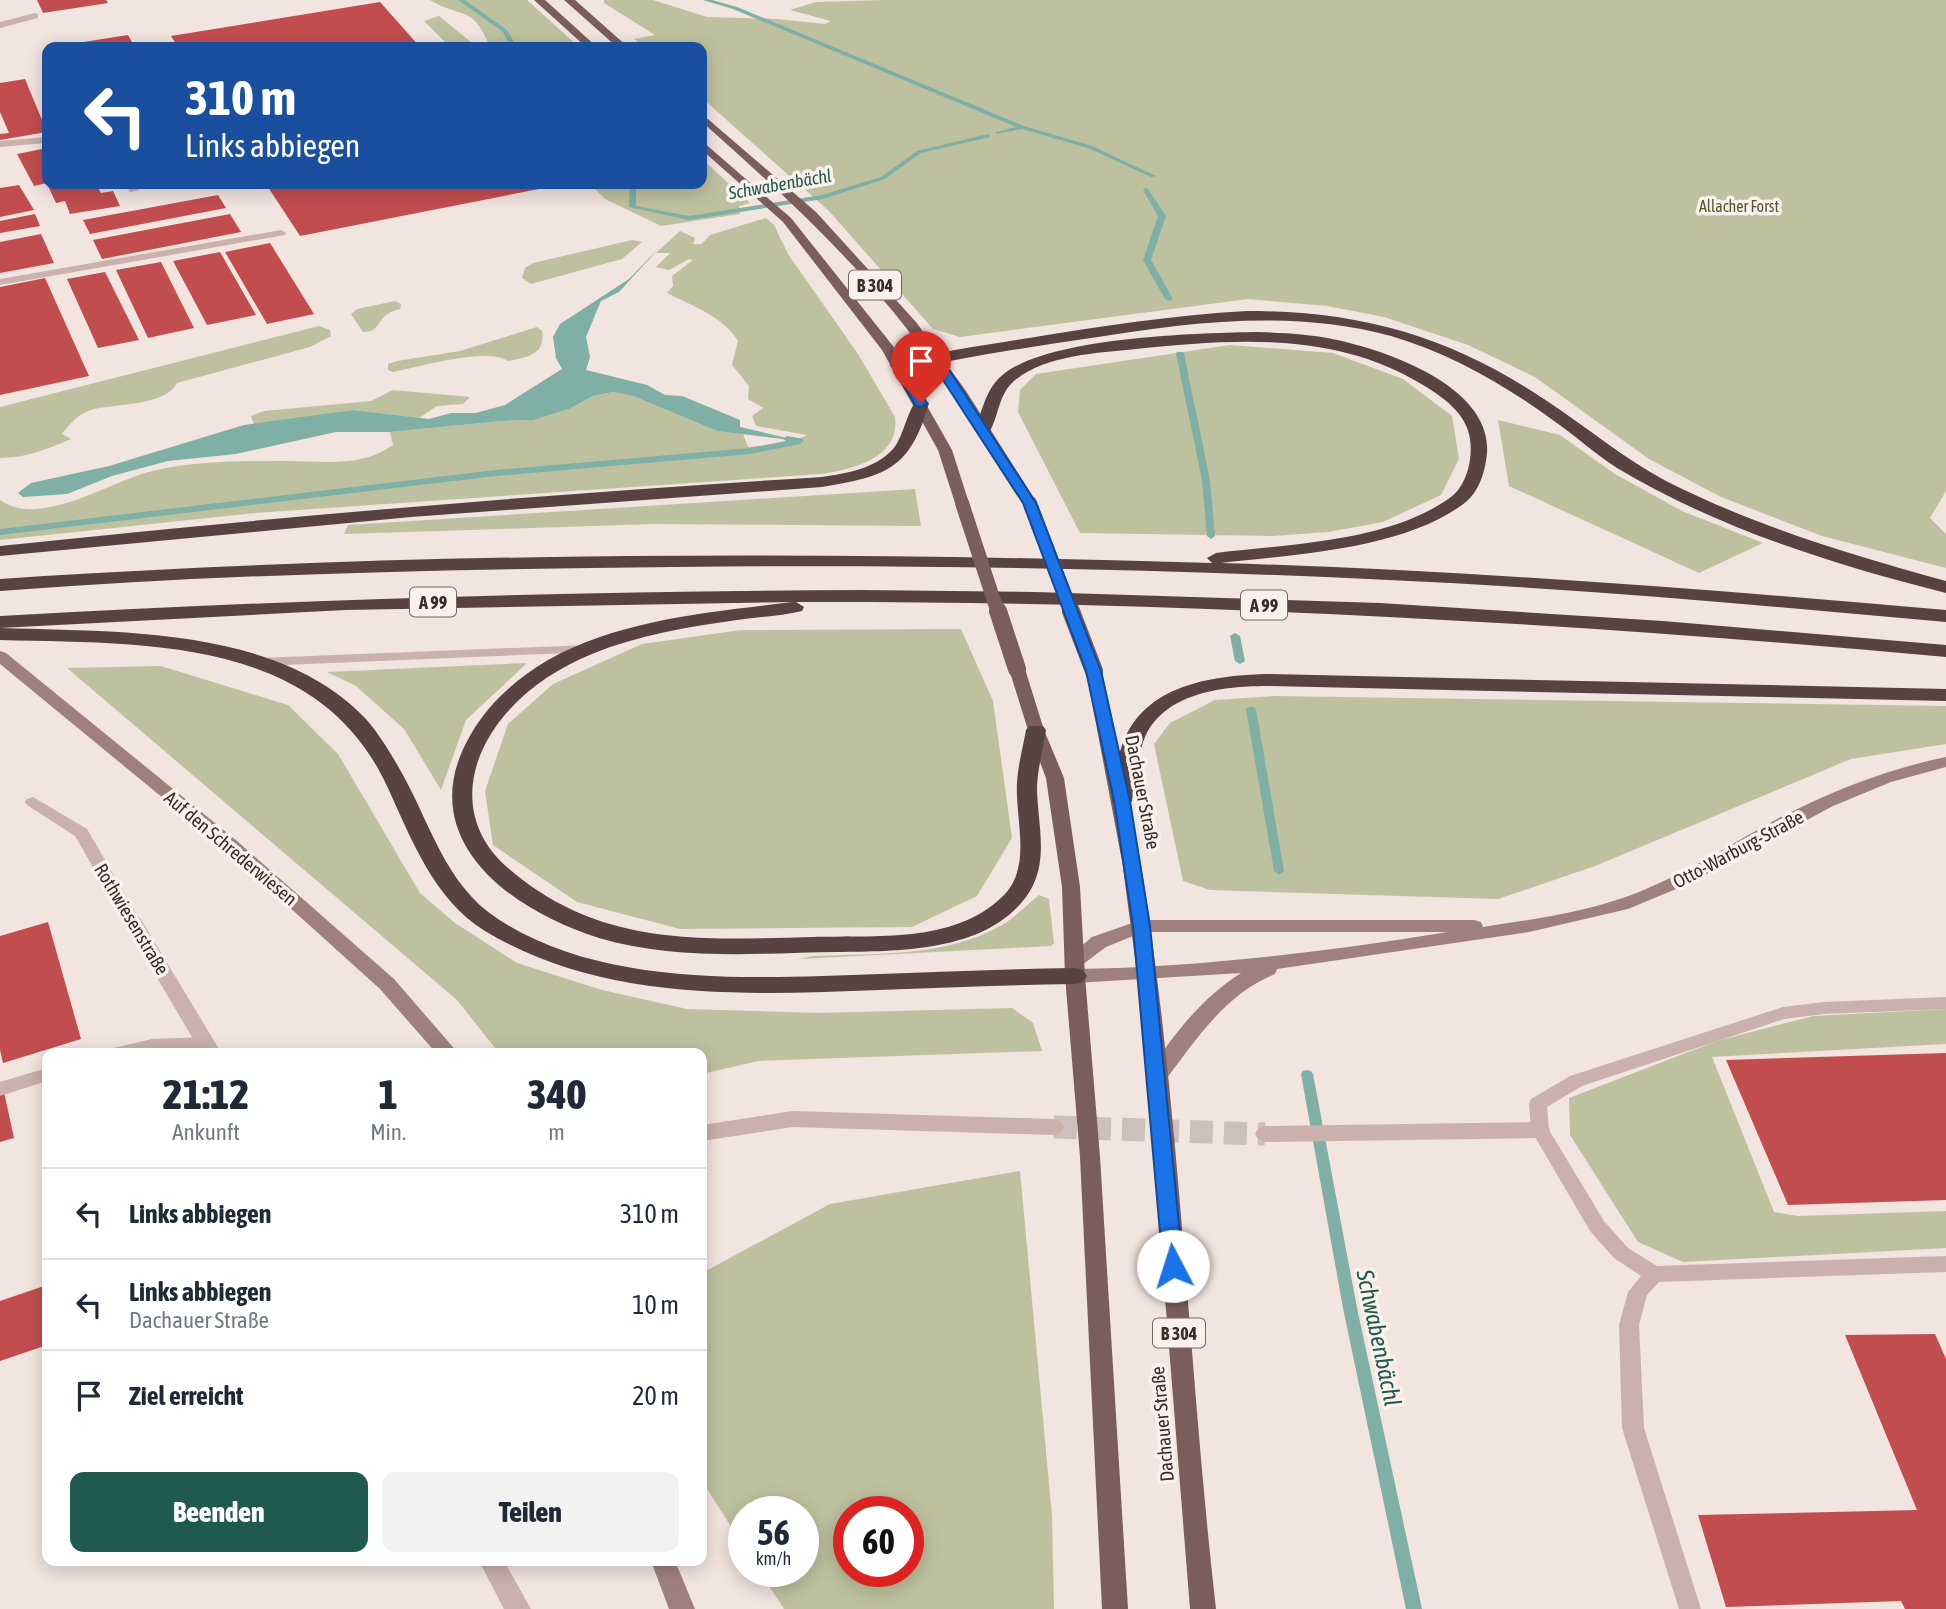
<!DOCTYPE html>
<html lang="de">
<head>
<meta charset="utf-8">
<style>
  :root { --surface:#fff; --page:#f2f2f3; --text:#1f2937; --muted:#747a83; --line:#e0e1e3; --accent:#20594e }
  body { margin:0; font-family:"Asap Condensed",sans-serif; background:var(--page); color:var(--text); height:100vh; display:flex; flex-direction:column; font-size:26px; white-space:nowrap }
  * { box-sizing:border-box; margin:0 }
  p { font-size:23px; color:var(--muted) }
  .icon { flex:none; width:38px; height:38px; fill:none; stroke:currentColor; stroke-width:2; stroke-linecap:round; stroke-linejoin:round }
  .map { position:relative; flex:1; overflow:hidden }
  .panel { position:absolute; left:42px; top:1048px; width:665px; height:518px; display:flex; flex-direction:column; background:var(--surface); border-radius:14px; box-shadow:0 4px 18px #0003 }
  .panel>* { flex:none }
  .guide { position:absolute; left:42px; top:42px; width:665px; height:147px; border-radius:14px; box-shadow:0 4px 18px #0003; background:#1a4fa0; color:#fff; overflow:hidden }
  .speed { position:absolute; left:728px; top:1496px; display:flex; gap:14px; font-size:35px; font-weight:700; text-align:center }
  .speed>* { display:grid; place-content:center; width:91px; height:91px; border-radius:50%; background:var(--surface); box-shadow:0 4px 18px #0003; line-height:1 }
  .speed small { font-size:18px; font-weight:400 }
  .speed .limit { border:10px solid #d22; background:#fff; color:#111 }
  .pin { position:absolute; display:grid; place-items:center; width:60px; height:60px; color:#fff; margin:-72px -30px; border-radius:50% 50% 50% 0; rotate:-45deg; box-shadow:0 0 7px #0007 }
  .pin .icon { rotate:45deg }
  .me { position:absolute; width:77px; margin:-38px; rotate:355deg; stroke-linejoin:round; filter:drop-shadow(0 0 5px #0008) }
  .turn { display:flex; align-items:center; gap:24px; height:147px; padding:0 28px; font-size:32px }
  .turn .icon { width:91px; height:91px; stroke-width:2.5 }
  .turn b { display:block; font-size:49px; line-height:60px }
  .eta { display:flex; justify-content:space-evenly; align-items:center; height:119px; text-align:center }
  .eta b { font-size:42px; font-weight:800; line-height:49px }
  .cta { display:flex; gap:14px; margin-top:auto; padding:14px 28px }
  .cta a { flex:1; height:80px; border-radius:14px; background:var(--accent); color:#fff; font-size:28px; font-weight:800; line-height:80px; text-align:center }
  .cta a+a { background:var(--page); color:var(--text) }
  ul { padding:0; list-style:none }
  li { display:flex; align-items:center; gap:21px; height:91px; padding:0 28px; border-top:2px solid var(--line) }
  li div { flex:1 }
  li b { display:block; font-size:26px }
  li em { font-style:normal }
  .map>svg:first-child { display:block }
</style>
</head>
<body>
<div class="map">
<svg width="1946" height="1609" viewBox="0 0 1946 1609">
  <rect width="100%" height="100%" fill="#f2e4df"/>
  <!-- green -->
  <path fill="#bec19f" fill-rule="evenodd" d="M430,0H527L579,47H490C472,3 463,20 430,0Z
    M604,0H653L707,17L777,19L825,24L831,21L790,10L816,2L885,0H1946V491L1930,518L1946,534V568L1822,536L1721,497L1649,459L1535,377L1468,345L1384,317L1327,306L1248,299L960,337L933,329L829,211L702,98V47H644L634,39L655,35L604,3Z
    M439,16L477,47H450L424,21Z
    M702,159L750,203L739,206L740,214L661,226L605,199L590,184H702Z
    M766,218L774,225L788,254L858,354L895,417C900,458 853,469 821,474L255,513L0,540V500C40,529 110,481 152,471C195,461 241,461 285,461C323,461 361,468 393,445L390,432L502,421L534,420L569,409L593,396L613,392L633,396L717,431L743,434L748,447L790,443L807,435L756,426L752,416L763,408L748,399L749,386L732,365L738,341C723,316 692,306 667,293L673,286L672,276L693,260L689,259L669,270L656,267L670,253H656L680,231L695,238L693,244H702L710,235Z
    M632,240L642,242L622,259L531,284L522,278L525,268L533,263Z
    M395,301L401,304L400,309C396,310 392,311 388,314C376,321 380,332 363,332L351,314L357,309Z
    M319,326L330,330L331,336L310,347L177,383C165,407 114,403 91,410C78,414 70,424 62,434L71,439C47,449 26,458 0,458V407Z
    M537,327L542,331C546,355 527,357 508,361C485,347 421,367 393,372L388,370V364L397,361L460,351Z
    M1230,345L1333,353L1403,379L1452,416L1459,459L1441,495L1383,522L1328,532L1273,536L1080,533L1018,412L1020,390L1036,374Z
    M393,390L470,397L463,404L437,406L419,418L353,410L264,424H254L251,416L264,411L371,401Z
    M1498,420L1560,435L1615,474L1682,511L1763,543L1699,573L1509,486Z
    M915,489L921,526L654,524L344,534L348,525Z
    M961,629L993,701L1012,838L977,896L912,927L680,929L577,902L493,845L485,791L508,724L553,684L642,644L741,630Z
    M527,663L466,720L441,790L404,729L356,686L327,672Z
    M161,666L288,705L338,754L420,893L455,923L517,963L602,990L687,1009L817,1013L1012,1008L1033,1023L1042,1051L758,1061L702,1074V1054L499,1053L457,1000L67,668Z
    M1274,696L1946,706V744L1851,759L1595,866L1498,899L1210,890L1183,881L1154,744L1170,723L1215,700Z
    M1039,895L1049,899L1054,943L1051,946L800,959L813,956C876,953 945,958 1002,925C1015,917 1027,905 1039,895Z
    M1946,1009V1044L1712,1057L1774,1212L1798,1216L1946,1211V1248L1683,1262L1638,1242L1570,1135L1569,1098L1717,1041L1813,1016Z
    M1020,1171L1052,1516L1054,1609H784L760,1572H803V1512H744V1547L702,1481V1273L830,1204ZM849,1512H908V1572H849Z"/>
  <!-- water -->
  <path fill="#7fafa5" d="M662,245L619,292L601,301L586,337L590,357L586,370L647,385L665,395L682,396L740,420V427L800,441L717,431L633,396L613,392L593,396L569,409L534,420L502,421L390,432H336L236,454L168,461L112,476L67,494L23,497L18,493L31,483L109,466L244,425L353,410L429,419L451,413H476L505,405L562,369L556,358L553,337L560,324L629,279Z"/>
  <g fill="none" stroke-linecap="round" stroke-linejoin="round">
    <!-- stream -->
    <path fill="#7fafa5" fill-rule="evenodd" d="M458,0H465L507,30L517,47H511L503,32Z
      M703,0H712L737,7L1024,126L1092,146L1156,176L1151,177L1088,148L1022,129L996,134V132L1016,127L733,9Z
      M988,134L990,135V137L921,153L885,179L823,199L689,220L629,207L630,184H636V206L689,216L822,195L881,177L917,151Z
      M1146,188L1148,189L1166,216L1151,260L1173,299L1169,301L1165,299L1143,260L1158,216L1143,190Z
      M1177,352H1183L1184,354L1210,480L1215,536L1211,539L1207,536L1202,480L1176,354Z
      M787,436L803,439L804,441L800,444L750,454L496,476L0,535V529L496,470L750,448L786,441L783,439Z
      M1235,633L1240,636L1245,661L1240,664L1235,661L1230,636Z
      M1251,706L1256,709L1284,871L1279,875L1274,871L1246,709Z
      M1307,1070L1311,1071L1313,1074L1357,1308L1422,1609H1406L1343,1308L1301,1074L1303,1071Z"/>
  </g>
  <!-- building -->
  <path fill="#c24d4f" d="M37,0H106L108,3L43,13Z
    M380,2L420,47H178L171,36Z
    M128,35L132,42L98,47H79L77,43Z
    M25,79L47,132L0,140V134L9,133L0,112V83Z
    M47,148V183L34,186L17,154Z
    M47,184H96L101,193L113,191L120,206L70,214L65,201L56,203Z
    M266,184H540L544,188L300,236Z
    M19,185L34,210L0,217V188Z
    M218,195L226,208L90,234L83,220Z
    M35,214L40,226L0,233V221Z
    M230,214L241,232L102,259L93,240Z
    M41,234L54,263L0,273V242Z
    M270,243L314,314L267,324L225,252Z
    M220,252L256,315L207,325L173,261Z
    M161,262L194,328L148,338L116,270Z
    M105,272L139,340L98,348L67,279Z
    M45,278L89,376L0,395V287Z
    M48,922L81,1039L3,1063L0,1050V936Z
    M1946,1053V1200L1788,1205L1726,1060Z
    M4,1092L14,1138L0,1142V1093Z
    M47,1285V1345L0,1361V1301Z
    M1935,1334L1946,1359V1609H1905L1901,1601L1726,1607L1698,1515L1917,1510L1845,1335Z"/>
  <g fill="none" stroke-linecap="round" stroke-linejoin="round">
    <!-- street-tunnel -->
    <path stroke="#cdbfbb" stroke-width="23" stroke-dasharray="23 11" stroke-linecap="butt" d="M1054,1127L1265,1134"/>
    <!-- lane -->
    <path fill="#cab1ab" fill-rule="evenodd" d="M35,13L38,14V18L0,28V22Z
      M47,137V143L0,147V141Z
      M125,184H135L139,190L130,192Z
      M281,230L286,233L285,235L0,285V279Z
      M588,645L595,649L593,652L260,666L253,662L260,658Z
      M33,797L87,829L141,922L139,926H127L75,836L27,805L25,802L27,799Z
      M1946,997V1009L1824,1014L1784,1019L1582,1086L1547,1107L1549,1130L1604,1221L1628,1248L1657,1266L1946,1256V1272L1659,1282L1647,1295L1639,1325L1644,1428L1701,1609H1679L1622,1428L1619,1325L1628,1292L1641,1276L1614,1258L1590,1231L1531,1130L1529,1104L1531,1099L1570,1076L1783,1007L1824,1002Z
      M206,1037L212,1038L215,1043L212,1048L143,1054H106L109,1049L152,1039Z
      M47,1068V1081L0,1096V1082Z"/>
    <!-- street -->
    <path fill="#cab1ab" fill-rule="evenodd" d="M133,916L140,918L222,1054H202L124,922L126,918Z
      M793,1111L1054,1119L1061,1122L1064,1127L1061,1132L1054,1135L793,1127L702,1141V1125Z
      M1540,1122L1547,1125L1550,1130L1547,1135L1540,1138L1265,1142L1258,1139L1255,1134L1258,1129L1265,1126Z
      M479,1561H504L531,1609H504Z"/>
    <!-- secondary -->
    <path fill="#9e807c" fill-rule="evenodd" d="M0,651L6,653L237,841L394,979L459,1054H437L380,989L225,849L0,664Z
      M1946,757V767L1891,782L1833,806L1688,884L1628,909L1529,932L1277,969L1275,974C1224,995 1196,1040 1164,1082L1157,1084L1150,1082L1147,1077C1169,1038 1203,997 1241,973L1075,983L1068,981L1065,976L1068,971L1075,969C1200,967 1324,952 1448,932H1143L1106,947L1082,965H1068L1065,960L1092,937L1141,920H1474L1481,922L1483,927C1535,919 1589,912 1639,892C1689,872 1734,842 1781,817C1834,790 1888,769 1946,757Z
      M651,1561H675L695,1609H669Z"/>
    <!-- primary -->
    <path fill="#7a5e5c" fill-rule="evenodd" d="M534,0H545L597,47H586Z
      M564,0H575L628,47H617Z
      M702,114L816,212L916,322L966,391L1037,503L1035,506H1025C985,447 951,385 907,329C847,252 775,187 702,122Z
      M702,141L791,218L893,346L952,450L969,503L967,506L962,507L955,503L938,450L882,350L783,222L702,150Z
      M1017,664L1025,669L1044,730L1064,778L1080,887L1085,976L1100,1157L1128,1609H1102L1080,1157L1065,976L1062,887L1046,778L1028,730L1009,669Z
      M1094,666L1102,671C1120,755 1139,840 1150,925C1182,1152 1190,1382 1216,1609H1190L1142,1010L1122,861L1086,671Z"/>
    <!-- highway -->
    <path fill="#594342" fill-rule="evenodd" d="M1247,311C1362,311 1452,337 1547,401C1588,428 1623,458 1666,481C1755,526 1851,555 1946,581V593C1834,565 1717,528 1617,468C1595,454 1576,436 1554,421C1505,385 1450,353 1391,336C1293,309 1190,322 1091,338C1027,347 962,358 898,371L890,366L892,363C937,352 984,345 1029,338C1102,326 1174,315 1247,311Z
      M1258,332C1285,333 1311,334 1337,340C1388,351 1492,387 1487,453C1485,473 1479,493 1462,505C1399,550 1296,554 1221,563C1463,570 1705,589 1946,610V622C1803,609 1660,596 1517,587C1237,570 955,564 675,567C450,569 224,574 0,591V579L44,576C433,552 823,551 1212,563L1207,558L1216,553C1289,544 1390,542 1451,497C1467,485 1473,458 1470,439C1467,414 1443,397 1423,385C1335,331 1235,339 1136,349C1097,353 1045,355 1014,381C998,395 999,416 989,433H977L975,429C983,409 986,387 1005,373C1053,337 1197,333 1258,332Z
      M921,398L929,403C910,470 886,476 822,487L411,517L0,556V546C274,517 547,494 822,477C847,473 875,469 893,449C904,437 909,401 921,398Z
      M862,590L1035,592L1380,603L1663,621L1946,645V657C1563,622 1181,601 796,602L804,607L802,611C781,616 758,617 737,620C688,627 638,635 592,654C543,674 496,710 478,761C464,802 476,841 508,868C599,947 700,940 813,937C875,935 953,944 1002,897C1033,868 1015,820 1017,783C1018,765 1023,747 1026,730L1029,726H1043L1046,730C1043,749 1038,767 1037,786C1037,824 1051,863 1026,897C985,952 900,951 838,952C760,953 676,961 599,938C509,910 410,837 471,734C489,703 517,678 548,660C621,619 711,612 793,602L345,610L0,628V616C287,600 574,591 862,590Z
      M0,628C117,632 277,626 365,718C377,731 390,752 399,768C430,821 444,884 498,919C605,989 758,978 880,974C945,972 1010,969 1075,968L1083,970L1087,976L1083,982L1075,984C1010,985 944,988 879,990C747,995 602,1002 485,931C434,900 411,838 387,786C317,635 142,644 0,640Z
      M1270,674L1946,689V701L1270,686C1226,686 1166,691 1145,737C1137,757 1135,780 1132,801L1129,806H1115L1112,801C1115,780 1116,757 1125,738C1149,683 1217,675 1270,674Z"/>
    <!-- primary-bridge-far1 -->
    <path stroke="#7a5e5c" stroke-width="14" d="M962,503L998,613
      M1030,503L1072,613"/>
    <!-- primary-bridge -->
    <path stroke="#7a5e5c" stroke-width="18" d="M998,611L1017,669
      M1071,611L1094,671"/>
  </g>
  <!-- route -->
  <path fill="#1a73e8" stroke="#114b97" stroke-width="2" d="M936,355L942,359L1036,503L1101,671L1130,801L1150,926L1183,1266L1180,1271L1173,1274L1166,1271L1163,1266L1133,926L1114,801L1086,671L1023,503L932,363L905,368L927,403L921,407L916,406L892,366Z"/>
  <g text-anchor="middle" dominant-baseline="central" stroke-width="7" stroke-linejoin="round" paint-order="stroke">
    <!-- far-park labels -->
    <g font-size="16" fill="#52562e" stroke="#faf0ec">
      <text x="1739" y="206">Allacher Forst</text>
    </g>
    <!-- far-water labels -->
    <g font-size="18" font-style="italic" fill="#20594e" stroke="#faf0ec">
      <text transform="translate(780 184) rotate(-10)">Schwabenbächl</text>
    </g>
    <!-- shield labels -->
    <g fill="#faf0ec" stroke="#726664" stroke-width="2">
      <rect x="849" y="270.5" width="52" height="29" rx="5"/>
      <rect x="410" y="587.5" width="46" height="29" rx="5"/>
      <rect x="1241" y="590.5" width="46" height="29" rx="5"/>
      <rect x="1153" y="1318.5" width="52" height="29" rx="5"/>
    </g>
    <g font-size="18" font-weight="bold" fill="#382b2a">
      <text x="875" y="285">B 304</text>
      <text x="433" y="602">A 99</text>
      <text x="1264" y="605">A 99</text>
      <text x="1179" y="1333">B 304</text>
    </g>
    <!-- street labels -->
    <g font-size="19" fill="#382b2a" stroke="#faf0ec">
      <text transform="translate(1143 792) rotate(79)">Dachauer Straße</text>
      <text transform="translate(231 848) rotate(40)">Auf den Schrederwiesen</text>
      <text transform="translate(1738 849) rotate(-28)">Otto-Warburg-Straße</text>
      <text transform="translate(132 919) rotate(59)">Rothwiesenstraße</text>
      <text transform="translate(1162 1424) rotate(-95)">Dachauer Straße</text>
    </g>
    <!-- near-water labels -->
    <g font-size="24" font-style="italic" fill="#20594e" stroke="#faf0ec">
      <text transform="translate(1379 1338) rotate(78)">Schwabenbächl</text>
    </g>
  </g>
</svg>
<div class="speed"><div>56<small>km/h</small></div><div class="limit">60</div></div>
<div class="pin" style="left:921px;top:403px;background:#d93025"><svg class="icon" aria-label="arrive" viewBox="0 0 24 24"><path d="M6 21V4h12l-3 4 3 4H6"/></svg></div>
<svg class="me" style="left:1173px;top:1266px" viewBox="-20 -20 40 40"><circle r="19" fill="#fff"/><path d="M0-13L10 11 0 6-10 11z" fill="#1a73e8"/></svg>
<div class="guide">
<div class="turn"><svg class="icon" aria-label="left" viewBox="0 0 24 24"><path d="M17 20v-9H6M10 6l-5 5 5 5"/></svg><div><b>310 m</b>Links abbiegen</div></div>
</div>
<section class="panel">
<div class="eta">
<div><b>21:12</b><p>Ankunft</p></div>
<div><b>1</b><p>Min.</p></div>
<div><b>340</b><p>m</p></div>
</div>
<ul>
<li><svg class="icon" aria-label="left" viewBox="0 0 24 24"><path d="M17 20v-9H6M10 6l-5 5 5 5"/></svg><div><b>Links abbiegen</b></div><em>310 m</em></li>
<li><svg class="icon" aria-label="left" viewBox="0 0 24 24"><path d="M17 20v-9H6M10 6l-5 5 5 5"/></svg><div><b>Links abbiegen</b><p>Dachauer Straße</p></div><em>10 m</em></li>
<li><svg class="icon" aria-label="arrive" viewBox="0 0 24 24"><path d="M6 21V4h12l-3 4 3 4H6"/></svg><div><b>Ziel erreicht</b></div><em>20 m</em></li>
</ul>
<div class="cta"><a>Beenden</a><a>Teilen</a></div>
</section>
</div>
</body>
</html>
